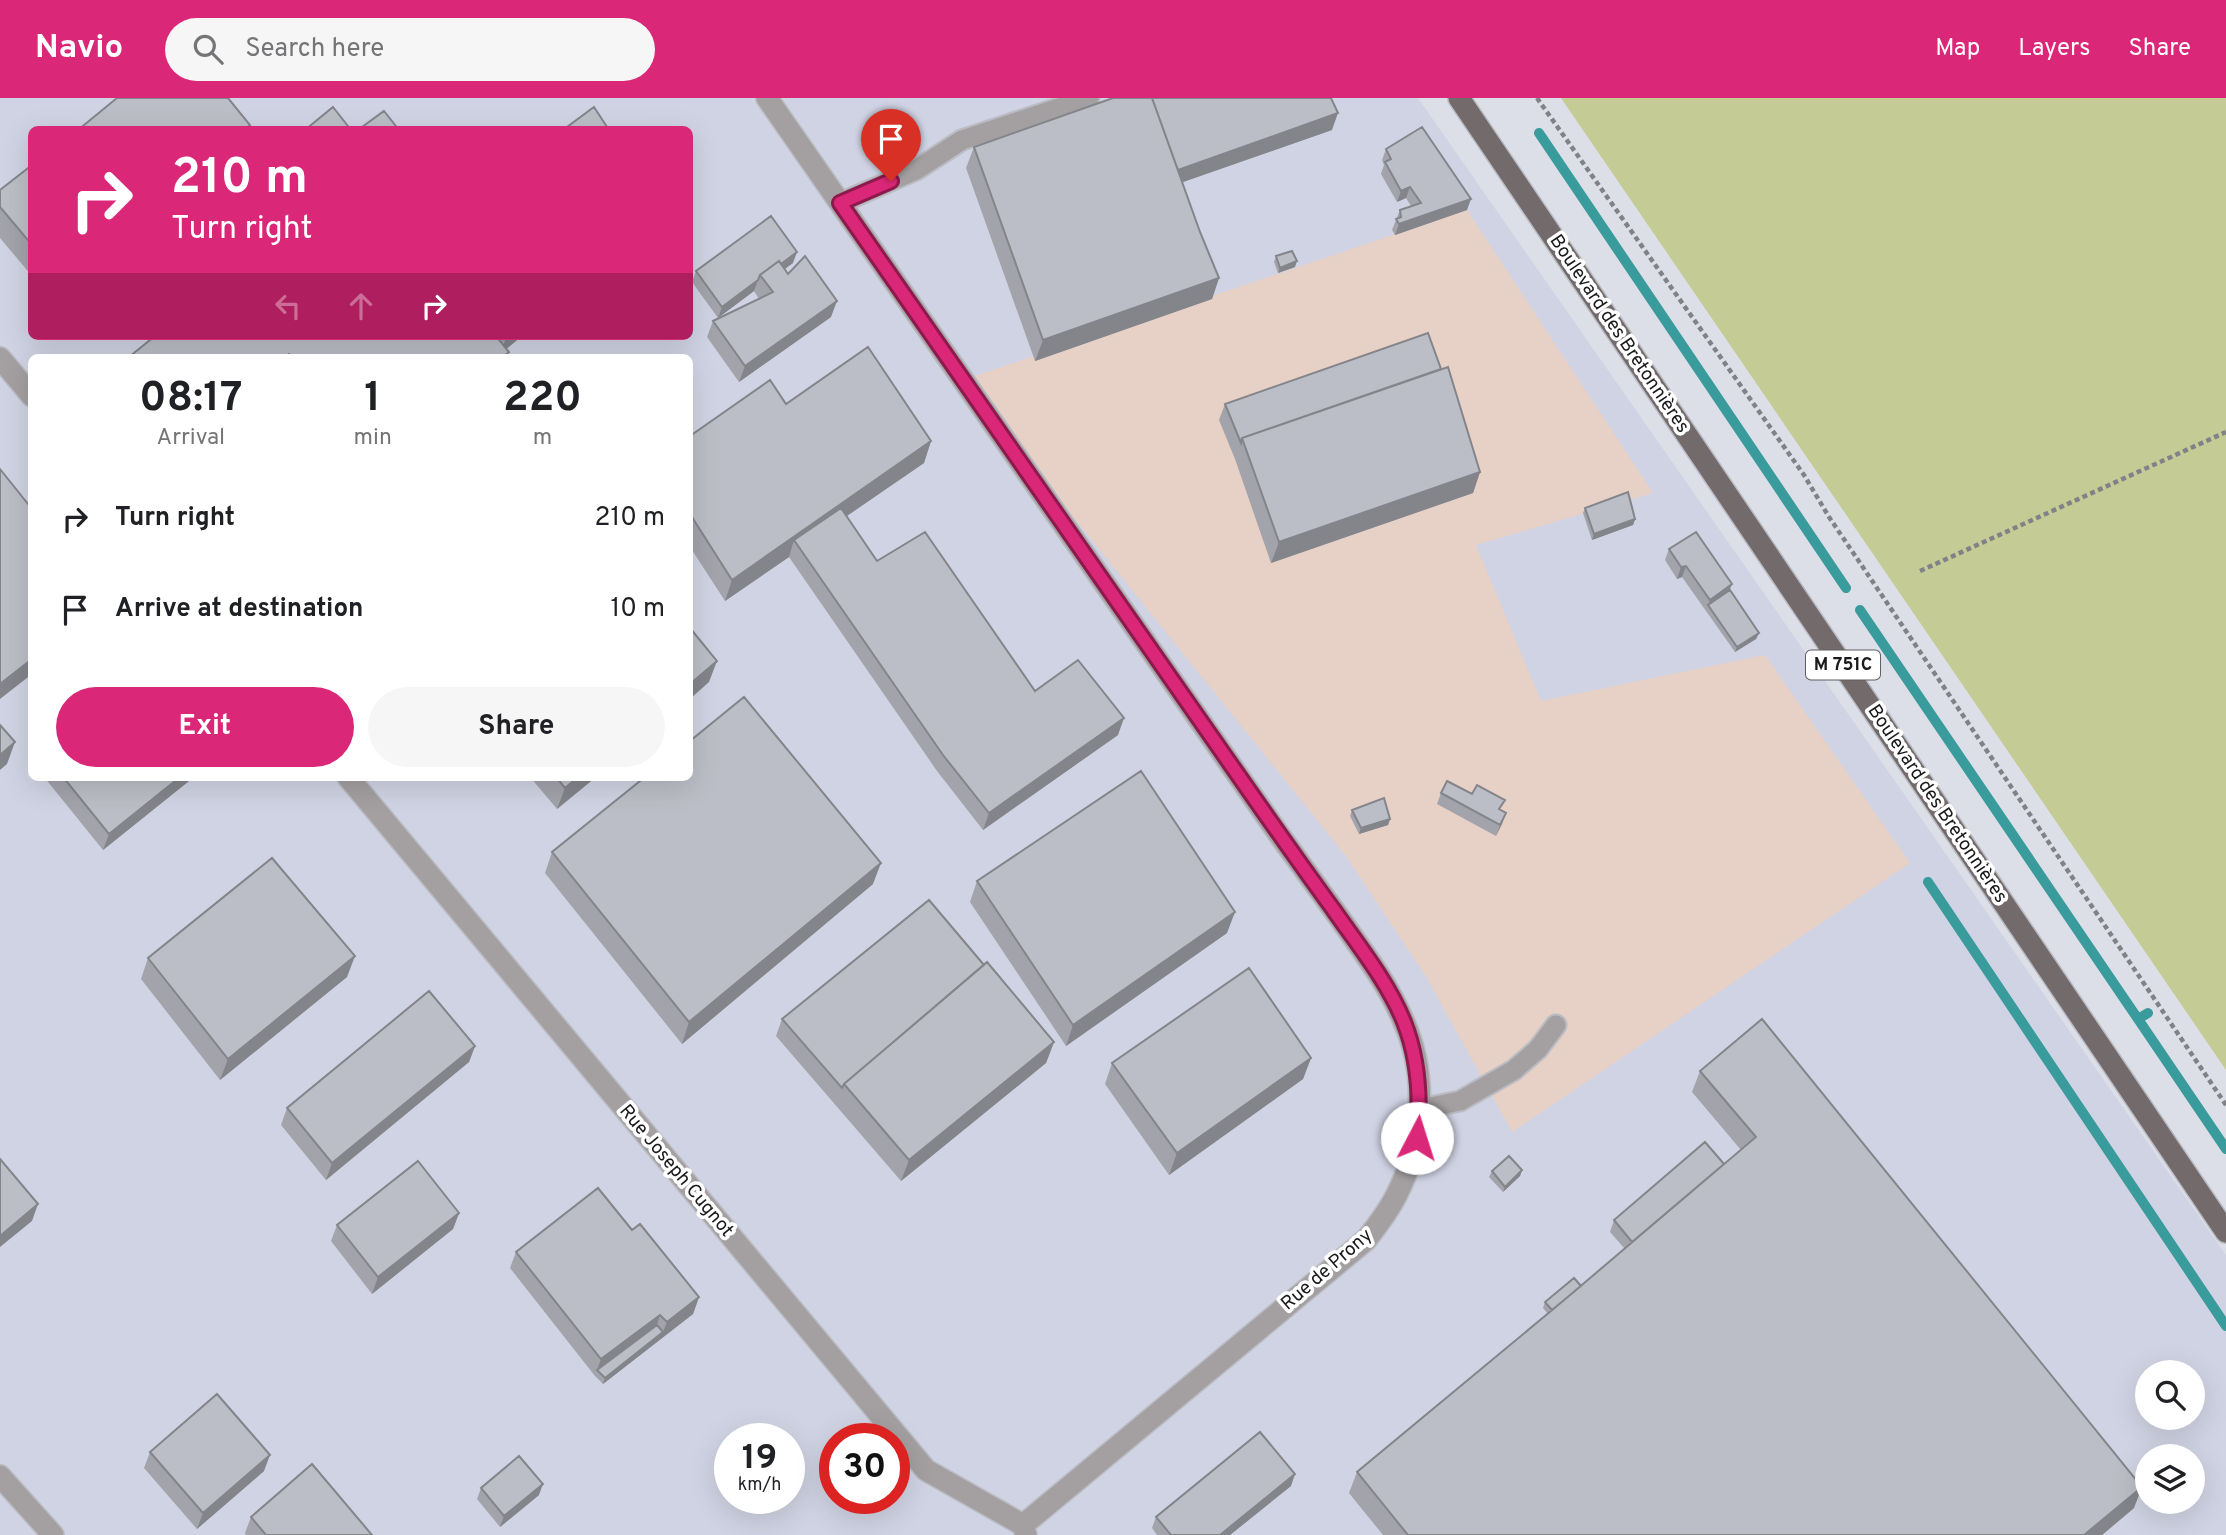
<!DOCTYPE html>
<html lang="en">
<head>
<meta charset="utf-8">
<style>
  :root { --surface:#fff; --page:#f6f6f6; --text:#202124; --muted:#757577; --accent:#db2777 }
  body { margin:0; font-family:Overpass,sans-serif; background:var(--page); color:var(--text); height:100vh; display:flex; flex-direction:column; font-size:26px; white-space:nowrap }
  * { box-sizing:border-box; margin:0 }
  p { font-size:23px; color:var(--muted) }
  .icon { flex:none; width:38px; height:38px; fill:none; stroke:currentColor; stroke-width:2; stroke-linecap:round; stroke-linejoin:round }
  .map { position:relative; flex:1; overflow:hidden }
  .drawer { position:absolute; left:28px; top:256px; width:665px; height:427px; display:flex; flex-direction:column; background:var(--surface); border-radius:10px; box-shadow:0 7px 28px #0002 }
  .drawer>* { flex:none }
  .top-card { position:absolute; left:28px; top:28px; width:665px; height:214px; border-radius:10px; box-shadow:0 7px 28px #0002; background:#db2777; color:#fff; overflow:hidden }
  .controls { position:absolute; left:2135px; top:1262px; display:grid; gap:14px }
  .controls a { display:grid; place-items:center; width:70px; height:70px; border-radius:50%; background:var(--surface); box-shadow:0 7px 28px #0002; font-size:35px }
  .speed { position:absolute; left:714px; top:1325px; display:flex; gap:14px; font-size:35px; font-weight:700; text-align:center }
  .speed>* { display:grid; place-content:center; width:91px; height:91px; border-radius:50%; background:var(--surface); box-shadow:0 7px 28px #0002; line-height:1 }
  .speed small { font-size:18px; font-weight:400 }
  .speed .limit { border:10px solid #d22; background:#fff; color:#111 }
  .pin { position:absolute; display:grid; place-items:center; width:60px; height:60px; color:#fff; margin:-72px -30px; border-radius:50% 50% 50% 0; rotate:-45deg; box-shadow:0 0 7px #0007 }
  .pin .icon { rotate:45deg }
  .me { position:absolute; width:77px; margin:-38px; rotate:5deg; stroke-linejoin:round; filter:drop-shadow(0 0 5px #0008) }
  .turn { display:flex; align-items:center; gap:24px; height:147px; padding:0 28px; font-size:32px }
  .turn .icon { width:91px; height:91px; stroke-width:2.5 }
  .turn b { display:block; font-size:49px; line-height:60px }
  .lanes { display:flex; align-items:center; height:66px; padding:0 28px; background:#0003; justify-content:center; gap:35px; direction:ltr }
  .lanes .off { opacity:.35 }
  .eta { display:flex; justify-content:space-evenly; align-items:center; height:119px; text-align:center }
  .eta b { font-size:42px; font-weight:700; line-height:49px }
  .primary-button { display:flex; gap:14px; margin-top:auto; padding:14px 28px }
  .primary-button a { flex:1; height:80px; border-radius:42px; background:var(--accent); color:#fff; font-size:28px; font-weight:700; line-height:80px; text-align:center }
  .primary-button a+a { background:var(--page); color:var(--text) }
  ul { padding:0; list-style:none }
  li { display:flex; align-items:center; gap:21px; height:91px; padding:0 28px }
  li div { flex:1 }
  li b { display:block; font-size:26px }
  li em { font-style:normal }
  header { display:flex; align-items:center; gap:42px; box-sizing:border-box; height:98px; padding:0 35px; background:var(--accent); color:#fff }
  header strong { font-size:33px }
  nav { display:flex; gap:38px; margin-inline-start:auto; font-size:24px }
  .search { width:490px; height:63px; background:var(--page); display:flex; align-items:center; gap:18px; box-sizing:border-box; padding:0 24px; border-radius:38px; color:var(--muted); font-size:26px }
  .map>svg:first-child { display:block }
</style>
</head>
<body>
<header>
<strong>Navio</strong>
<div class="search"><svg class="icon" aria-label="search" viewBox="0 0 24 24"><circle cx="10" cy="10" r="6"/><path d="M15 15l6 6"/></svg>Search here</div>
<nav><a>Map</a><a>Layers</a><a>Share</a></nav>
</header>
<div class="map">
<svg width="2226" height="1437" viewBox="0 0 2226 1437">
  <rect width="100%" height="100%" fill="#dddfe8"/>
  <!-- built -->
  <path fill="#d0d3e3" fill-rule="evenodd" d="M0,0H1418L2226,1157V1437H0ZM32,32H690V238H32ZM32,259H690V679H32ZM2147,1274H2193V1320H2147ZM730,1340H789V1400H730ZM835,1340H894V1400H835ZM2147,1358H2193V1404H2147Z"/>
  <!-- industrial -->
  <path fill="#e7d0c5" d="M1467,112L1653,395L1476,447L1541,603L1765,557L1910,765L1512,1034L1427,880L1346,758L963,282Z"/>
  <!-- green -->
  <path fill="#c4cb95" d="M1561,0H2226V972Z"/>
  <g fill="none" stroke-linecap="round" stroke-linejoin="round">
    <!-- stream -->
    <path stroke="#399b9c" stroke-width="10" d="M1539,35L1846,490
      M1860,512L2138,921L2148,915
      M1928,784L2226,1228
      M2138,921L2226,1051"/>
    <defs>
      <path id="service" d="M840,105L916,72L962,42L1089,0
        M1420,1011L1460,1003L1514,972L1538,951L1556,927"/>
      <path id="minor" d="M767,0L1278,735C1299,764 1320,793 1341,822C1363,854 1388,886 1403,922C1428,977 1424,1044 1396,1098C1388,1114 1377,1128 1366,1142L1023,1427
        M0,260L32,298
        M348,679L926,1372L1023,1427L1026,1437
        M0,1378L53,1437"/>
      <path id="primary" d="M1459,0L2226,1134"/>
    </defs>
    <!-- service casing -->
    <use href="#service" stroke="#babcc3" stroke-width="23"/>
    <!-- minor casing -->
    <use href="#minor" stroke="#babcc3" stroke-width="24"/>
    <!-- primary casing -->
    <use href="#primary" stroke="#babcc3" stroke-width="24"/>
    <!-- path -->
    <path stroke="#818288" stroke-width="4.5" stroke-dasharray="5 3.5" stroke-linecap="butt" d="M1537,0L1804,377L1829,419L2226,1007
      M1920,473L2226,334"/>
    <!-- service -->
    <use href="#service" stroke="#a49fa0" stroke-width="19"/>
    <!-- minor -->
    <use href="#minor" stroke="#a49fa0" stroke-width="21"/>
    <!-- primary -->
    <use href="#primary" stroke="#726a6b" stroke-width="21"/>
  </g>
  <!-- wall -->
  <path fill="#a2a3ab" d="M1332,32L1182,84L1200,134L1219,180L1212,201L1035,263L966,70L974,49Z
    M1386,51L1467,112L1395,137L1392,132L1400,112L1411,108L1406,100L1397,104L1381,76L1384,67L1382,62Z
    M32,67V178L0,140V92Z
    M1276,158L1295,169L1278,175L1274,164Z
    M793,165L784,171L788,176L831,219L739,284L707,239L713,223L759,201L754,193L718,220L692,184L696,173Z
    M155,238H522L506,251L507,259H129Z
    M786,306L931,343L924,365L847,418L877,463L1035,593L1118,637L983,732L937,673L789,459L725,503L690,449V338Z
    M1225,306L1480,374L1473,395L1271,465L1235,361L1219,322Z
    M1585,410L1635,421L1633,427L1592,442L1583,415Z
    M1669,451L1730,492L1759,535L1756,541L1735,554L1682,479L1677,481L1665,462Z
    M44,679H194L103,752Z
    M530,679H596L557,711Z
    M1441,695L1506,715L1496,738L1437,706Z
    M1352,712L1390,721L1388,727L1359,736L1350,718Z
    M552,754L873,786L682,946L545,775Z
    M977,783L1227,835L1066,948L970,804Z
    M148,860L347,879L220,982L141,881Z
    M984,867L1054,944L1046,965L901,1083L776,938L782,921Z
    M475,948L469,964L326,1082L281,1027L287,1010Z
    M1311,960L1303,981L1169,1077L1105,986L1112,965Z
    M1700,973L2134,1410L2102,1437H1383L1349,1395L1357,1374L1548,1216L1543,1210L1545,1204L1581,1188L1625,1151L1610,1134L1614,1122L1724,1066L1741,1052L1692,994Z
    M1522,1072L1520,1078L1503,1094L1489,1079L1492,1073Z
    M459,1115L453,1131L372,1196L331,1143L337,1127Z
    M632,1132L699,1199L693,1216L603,1286L595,1278L510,1170L516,1154Z
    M150,1354L264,1373L197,1431L144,1370Z
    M1291,1388L1230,1437H1157L1152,1430L1156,1419Z
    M481,1390L539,1397L500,1429L477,1401Z
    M251,1419L372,1437H246L245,1435Z"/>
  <!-- shaded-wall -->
  <path fill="#84858b" d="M1338,15L1332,32L1169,89L1175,73Z
    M1410,89L1406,100L1397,104L1401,93Z
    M1471,101L1467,112L1395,137L1399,126Z
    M797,154L793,165L766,185L762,179Z
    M1297,163L1295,169L1278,175L1280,170Z
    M1219,180L1212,201L1035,263L1043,242Z
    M758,182L754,193L718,220L722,209Z
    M837,203L831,219L739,284L745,268Z
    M508,238H522L500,256L506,240Z
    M931,343L924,365L800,450L794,442L789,459L725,503L732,482Z
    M1480,374L1473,395L1271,465L1279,444Z
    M1635,421L1633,427L1592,442L1594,436Z
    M1686,468L1682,479L1677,481L1681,469Z
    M1732,486L1727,498L1708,507L1710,502Z
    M1759,535L1756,541L1735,554L1737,549Z
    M32,561V576L0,601V586Z
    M717,563L709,584L690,601V586Z
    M1124,620L1118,637L983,732L989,715Z
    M15,644L7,666L0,672V657Z
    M180,679H194L103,752L109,736Z
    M578,679H596L557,711L565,690Z
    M1506,715L1502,726L1496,738L1500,727Z
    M1390,721L1388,727L1359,736L1361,730Z
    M881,765L873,786L682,946L689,924Z
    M1235,814L1227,835L1066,948L1073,927Z
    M355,858L347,879L220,982L228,961Z
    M1054,944L1046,965L901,1083L909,1062Z
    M475,948L469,964L326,1082L332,1065Z
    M1311,960L1303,981L1169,1077L1177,1055Z
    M1522,1072L1520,1078L1503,1094L1505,1089Z
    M38,1106L32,1123L0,1149V1138Z
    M459,1115L453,1131L372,1196L378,1179Z
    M699,1199L693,1216L603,1286L605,1280L663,1234L667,1224Z
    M660,1217L655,1233L597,1272L601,1261Z
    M270,1357L264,1373L197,1431L203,1415Z
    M1295,1376L1291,1388L1230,1437H1220Z
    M543,1386L539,1397L500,1429L504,1418Z
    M2142,1389L2134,1410L2102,1437H2084Z"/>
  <!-- building -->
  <path fill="#bcbec7" stroke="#84858b" stroke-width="2" d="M117,0H228L250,27L244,32H78Z
    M1113,0H1152L1200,134L1219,180L1043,242L974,49Z
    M1152,0H1331L1338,15L1178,72Z
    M333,9L351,32H305Z
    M594,9L609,32H563Z
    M384,13L399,32H358Z
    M1422,29L1471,101L1399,126L1396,121L1401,119L1400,112L1421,105L1410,89L1401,93L1385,64L1391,61L1386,51Z
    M32,67V147L0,109V92Z
    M771,118L797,154L781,166L779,163L760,177L758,182L722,209L696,173Z
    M1292,153L1297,163L1280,170L1276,158Z
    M805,158L837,203L745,268L713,223L773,194L760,177L779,163L788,176Z
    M1428,235L1441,271L1242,340L1241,345L1225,306Z
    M155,238H496L509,254L503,259H292L289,256L285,259H129Z
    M868,249L931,343L732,482L690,416V338L770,282L786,306Z
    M1448,269L1480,374L1279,444L1242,340Z
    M0,371L32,411V561L0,586Z
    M1628,394L1635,421L1594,436L1585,410Z
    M841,410L877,463L925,434L1035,593L1078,562L1124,620L989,715L943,657L794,442Z
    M1696,434L1732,486L1710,502L1686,468L1681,469L1669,451Z
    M1730,492L1759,535L1737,549L1708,507Z
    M690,530L717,563L690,586Z
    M744,599L881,765L689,924L552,754L645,679H690V643Z
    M0,627L15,644L0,657Z
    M1141,673L1235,814L1073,927L977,783Z
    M63,679H180L109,736Z
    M556,679H578L565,690Z
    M1447,683L1472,696L1477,687L1505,702L1499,711L1506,715L1500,727L1441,695Z
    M1384,700L1390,721L1361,730L1352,712Z
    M272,760L355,858L228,961L148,860Z
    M929,802L984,867L844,986L842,990L782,921Z
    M987,864L1054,944L909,1062L844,986Z
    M1249,870L1311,960L1177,1055L1112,965Z
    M429,893L475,948L332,1065L287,1010Z
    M1762,921L2142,1389L2084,1437H1408L1357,1374L1563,1203L1756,1039L1700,973Z
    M1705,1044L1724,1066L1632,1144L1614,1122Z
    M1509,1058L1522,1072L1505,1089L1492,1073Z
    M0,1061L38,1106L0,1138Z
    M418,1063L459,1115L378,1179L337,1127Z
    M598,1090L632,1132L640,1126L699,1199L667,1224L660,1217L601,1261L516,1154Z
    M1574,1180L1581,1188L1552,1212L1545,1204Z
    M657,1227L663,1234L605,1280L597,1272Z
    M217,1296L270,1357L203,1415L150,1354Z
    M1260,1334L1295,1376L1220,1437H1171L1156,1419Z
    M519,1358L543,1386L504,1418L481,1390Z
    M312,1366L372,1437H266L251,1419Z"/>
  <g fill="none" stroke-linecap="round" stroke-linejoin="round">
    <defs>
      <path id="route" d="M891,83L840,105C972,294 1104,484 1236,674C1268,720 1300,766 1333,811C1358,847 1388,884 1404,924C1419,962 1421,1000 1417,1040"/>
    </defs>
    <!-- route casing -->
    <use href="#route" stroke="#8e194d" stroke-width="18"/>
    <!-- route -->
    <use href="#route" stroke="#db2777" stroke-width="12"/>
  </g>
  <g text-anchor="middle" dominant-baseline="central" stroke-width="7" stroke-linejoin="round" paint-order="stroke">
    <!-- shield labels -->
    <rect fill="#fff" stroke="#5f5f61" stroke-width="2" x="1806" y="552.5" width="74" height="29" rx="5"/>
    <g font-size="18" font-weight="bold" fill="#1a1a1d">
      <text x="1843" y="567">M 751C</text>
    </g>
    <!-- street labels -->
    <g font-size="19" fill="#1a1a1d" stroke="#fff">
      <text transform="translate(1619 236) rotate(56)">Boulevard des Bretonnières</text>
      <text transform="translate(1937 706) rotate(56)">Boulevard des Bretonnières</text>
      <text transform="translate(676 1073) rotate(50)">Rue Joseph Cugnot</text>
      <text transform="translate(1327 1172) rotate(-41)">Rue de Prony</text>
    </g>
  </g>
</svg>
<div class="controls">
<a><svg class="icon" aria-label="search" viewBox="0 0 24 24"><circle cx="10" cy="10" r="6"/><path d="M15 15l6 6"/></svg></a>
<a><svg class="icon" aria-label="layers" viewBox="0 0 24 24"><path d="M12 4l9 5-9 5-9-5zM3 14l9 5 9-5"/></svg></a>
</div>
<div class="speed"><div>19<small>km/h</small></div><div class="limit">30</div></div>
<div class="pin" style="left:891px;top:83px;background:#d93025"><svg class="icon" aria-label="arrive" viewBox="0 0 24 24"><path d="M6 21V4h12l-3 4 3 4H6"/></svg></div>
<svg class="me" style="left:1417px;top:1040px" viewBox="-20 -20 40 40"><circle r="19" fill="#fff"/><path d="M0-13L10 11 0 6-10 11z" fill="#db2777"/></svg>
<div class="top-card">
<div class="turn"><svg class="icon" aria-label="right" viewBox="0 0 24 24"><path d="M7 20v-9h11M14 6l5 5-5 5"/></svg><div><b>210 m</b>Turn right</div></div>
<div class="lanes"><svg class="icon off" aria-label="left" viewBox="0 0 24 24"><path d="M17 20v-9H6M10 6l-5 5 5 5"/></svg><svg class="icon off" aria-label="ahead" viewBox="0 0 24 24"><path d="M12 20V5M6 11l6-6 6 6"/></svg><svg class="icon" aria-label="right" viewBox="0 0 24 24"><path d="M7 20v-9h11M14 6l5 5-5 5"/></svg></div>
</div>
<section class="drawer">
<div class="eta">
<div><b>08:17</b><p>Arrival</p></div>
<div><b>1</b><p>min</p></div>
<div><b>220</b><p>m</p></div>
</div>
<ul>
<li><svg class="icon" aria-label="right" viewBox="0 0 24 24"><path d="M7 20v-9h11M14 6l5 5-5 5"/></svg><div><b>Turn right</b></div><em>210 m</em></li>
<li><svg class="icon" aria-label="arrive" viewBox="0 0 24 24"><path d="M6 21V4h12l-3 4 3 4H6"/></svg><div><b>Arrive at destination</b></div><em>10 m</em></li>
</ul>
<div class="primary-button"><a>Exit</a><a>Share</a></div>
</section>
</div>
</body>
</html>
